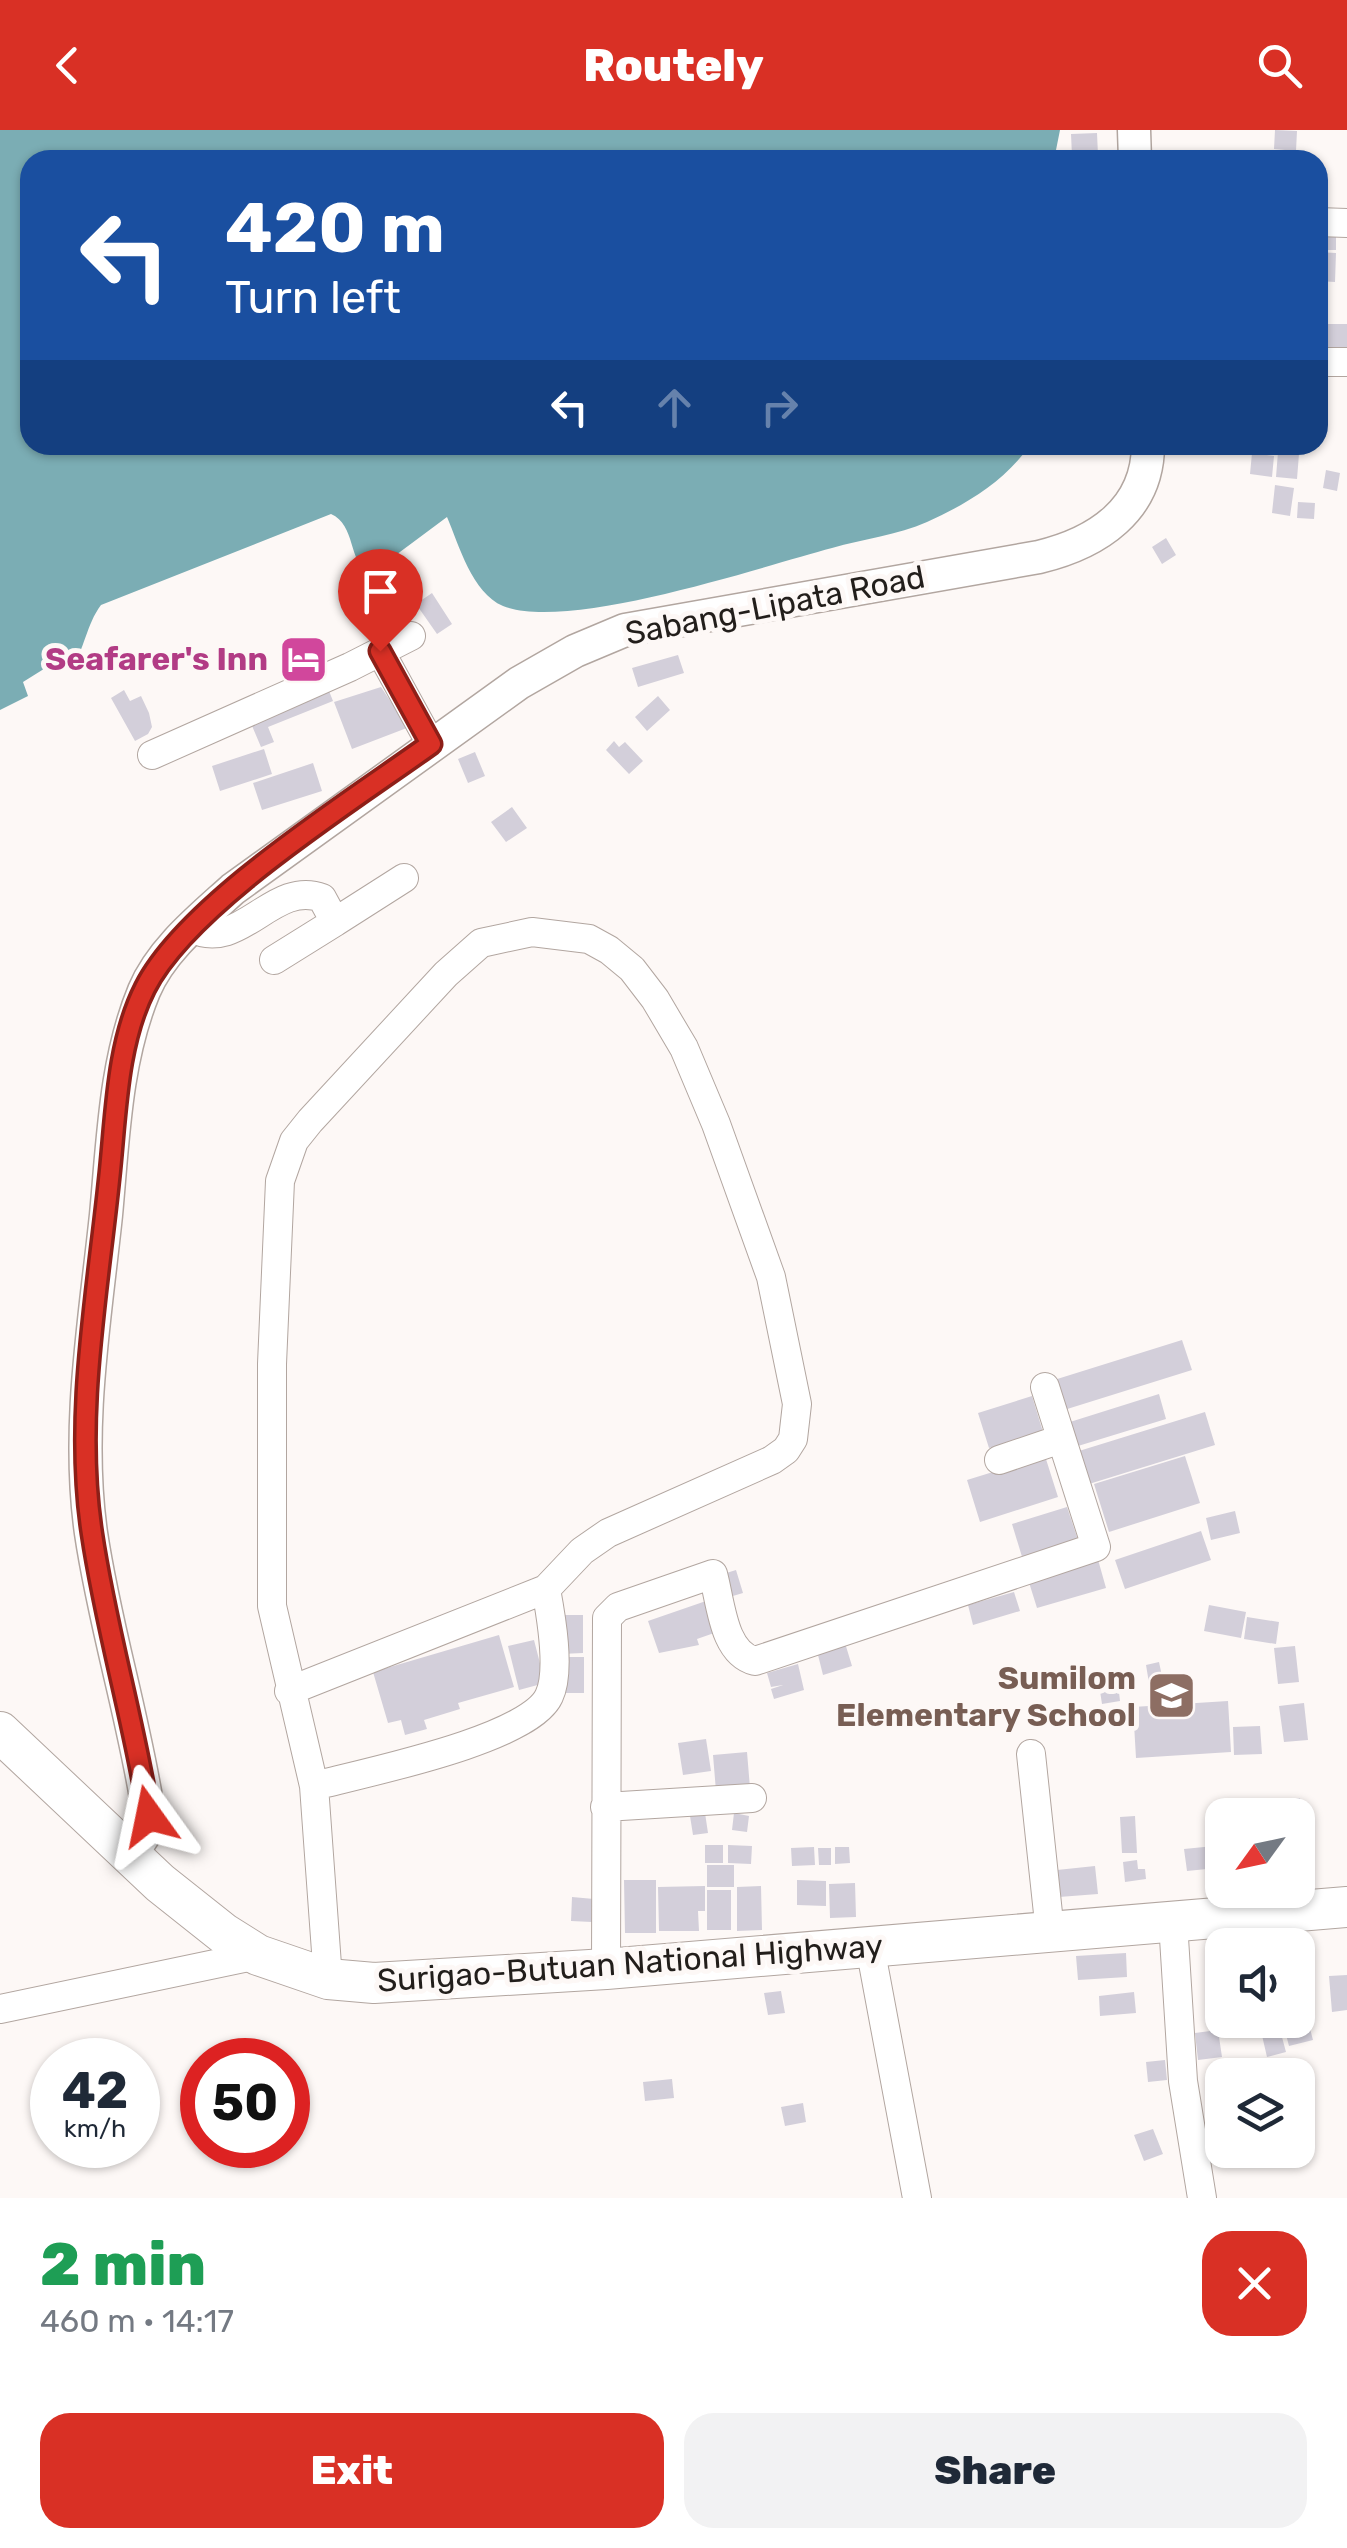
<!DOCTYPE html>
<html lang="en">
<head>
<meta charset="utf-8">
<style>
  :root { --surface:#fff; --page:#f2f2f3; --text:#1f2937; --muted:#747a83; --accent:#d93025 }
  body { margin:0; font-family:Rubik,sans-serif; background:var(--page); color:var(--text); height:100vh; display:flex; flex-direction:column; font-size:38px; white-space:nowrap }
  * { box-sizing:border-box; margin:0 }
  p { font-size:32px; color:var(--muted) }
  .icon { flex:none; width:55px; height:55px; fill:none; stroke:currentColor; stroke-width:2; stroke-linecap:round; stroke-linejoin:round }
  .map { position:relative; height:2068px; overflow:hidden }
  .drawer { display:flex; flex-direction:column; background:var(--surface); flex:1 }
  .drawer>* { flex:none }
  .top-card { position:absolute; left:20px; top:20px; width:1308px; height:305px; border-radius:30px; box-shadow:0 2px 8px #0004; background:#1a4fa0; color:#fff; overflow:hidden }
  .needle { width:65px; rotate:237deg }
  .fabs { position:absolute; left:1205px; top:1668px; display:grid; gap:20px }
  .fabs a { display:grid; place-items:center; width:110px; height:110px; border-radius:20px; background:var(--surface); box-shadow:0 2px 8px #0004; font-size:50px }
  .speed { position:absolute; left:30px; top:1908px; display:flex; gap:20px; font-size:50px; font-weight:700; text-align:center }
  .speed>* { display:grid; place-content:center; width:130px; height:130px; border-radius:50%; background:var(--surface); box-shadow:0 2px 8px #0004; line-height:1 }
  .speed small { font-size:25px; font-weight:400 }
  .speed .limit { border:15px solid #d22; background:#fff; color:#111 }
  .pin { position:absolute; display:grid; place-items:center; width:85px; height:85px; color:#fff; margin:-102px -42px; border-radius:50% 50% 50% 0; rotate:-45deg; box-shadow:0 0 10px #0007 }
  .pin .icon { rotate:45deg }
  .me { position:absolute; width:110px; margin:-55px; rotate:348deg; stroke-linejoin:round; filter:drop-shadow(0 0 8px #0008) }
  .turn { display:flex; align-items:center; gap:35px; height:210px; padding:0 40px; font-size:45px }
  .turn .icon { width:130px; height:130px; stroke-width:2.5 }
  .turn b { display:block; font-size:70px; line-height:85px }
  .lanes { display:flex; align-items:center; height:95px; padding:0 40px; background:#0003; justify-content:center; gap:50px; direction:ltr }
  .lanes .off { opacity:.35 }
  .round { display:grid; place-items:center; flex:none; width:105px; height:105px; border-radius:30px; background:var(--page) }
  .summary { display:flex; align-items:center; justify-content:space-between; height:170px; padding:0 40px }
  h1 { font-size:60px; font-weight:800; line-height:75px; color:#1e9e55 }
  .button { display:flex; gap:20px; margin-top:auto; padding:20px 40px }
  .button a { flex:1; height:115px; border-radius:30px; background:var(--accent); color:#fff; font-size:40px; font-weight:800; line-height:115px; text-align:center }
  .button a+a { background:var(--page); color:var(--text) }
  header { display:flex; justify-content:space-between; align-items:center; height:130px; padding:0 40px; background:var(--accent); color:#fff; font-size:45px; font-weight:800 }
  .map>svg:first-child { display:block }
</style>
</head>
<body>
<header><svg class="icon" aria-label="back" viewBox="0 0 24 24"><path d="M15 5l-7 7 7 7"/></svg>Routely<svg class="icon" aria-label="search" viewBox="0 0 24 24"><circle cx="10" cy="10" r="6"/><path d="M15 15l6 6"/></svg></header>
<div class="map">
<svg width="1347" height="2068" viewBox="0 0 1347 2068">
  <rect width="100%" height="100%" fill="#fdf8f6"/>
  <!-- water -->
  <path fill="#7badb4" d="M0,0H1060L1054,30H30V315H1030C1005,351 967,374 927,392C898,405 863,409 832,418C760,437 568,502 503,476C472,463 459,415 447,387L369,445C348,431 356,395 331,384L101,475C86,495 85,519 71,539L63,527L23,552L28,566L0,580Z"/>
  <!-- building -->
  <path fill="#d3cfda" d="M1275,0L1297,1L1296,21L1274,19Z
    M1097,3L1098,25L1072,26L1071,4Z
    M1318,102H1336V120H1318Z
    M1318,122L1336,123L1335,152L1318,151Z
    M1325,194H1347V219H1325Z
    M1278,322L1299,324L1297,349L1276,347Z
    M1252,323L1274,326L1272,347L1250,344Z
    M1326,340L1340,343L1337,361L1323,358Z
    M1275,355L1294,358L1290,386L1272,383Z
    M1298,372L1315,373L1314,389L1297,388Z
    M1166,408L1176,425L1162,434L1152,417Z
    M432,463L452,494L437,504L416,474Z
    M678,525L684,543L638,557L632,538Z
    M381,557L393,575L403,571L412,596L352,619L334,572Z
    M124,560L130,571L141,566L149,583L152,597L148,604L135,611L111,568Z
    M329,561L333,571L268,597L274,612L261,617L250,591Z
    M658,566L670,580L647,601L635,587Z
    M614,611L619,617L625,612L643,631L629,644L606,620Z
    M264,619L272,644L220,661L212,636Z
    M475,622L485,646L468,653L458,629Z
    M313,633L322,661L262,680L253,653Z
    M512,677L527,698L506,712L491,692Z
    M1182,1210L1192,1240L1064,1280L1054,1250Z
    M1159,1264L1166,1289L1078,1316L1070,1292Z
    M1032,1266L1043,1302L989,1318L978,1283Z
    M1205,1282L1215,1315L1089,1354L1079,1321Z
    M1045,1326L1058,1367L980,1392L967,1350Z
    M1185,1326L1200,1373L1109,1402L1094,1354Z
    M1067,1377L1079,1413L1023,1430L1012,1394Z
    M1235,1381L1240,1403L1211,1410L1206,1388Z
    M1201,1401L1211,1430L1125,1459L1115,1430Z
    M1097,1426L1106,1458L1037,1478L1027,1446Z
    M736,1440L743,1463L726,1468L720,1445Z
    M1014,1462L1020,1481L973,1495L968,1475Z
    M706,1471L717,1502L697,1509L699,1515L659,1523L648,1491Z
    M1209,1475L1246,1482L1241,1508L1204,1501Z
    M560,1485H583V1523L561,1524Z
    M1247,1487L1279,1492L1276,1514L1244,1509Z
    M499,1505L514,1557L458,1573L460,1579L424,1590L427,1599L405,1605L401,1590L388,1593L373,1542Z
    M534,1510L545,1553L519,1560L508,1516Z
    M845,1513L852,1536L823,1545L817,1521Z
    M1295,1516L1299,1552L1278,1554L1274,1518Z
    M561,1527H584V1563H560Z
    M1159,1532L1163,1551L1149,1553L1146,1535Z
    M798,1534L804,1560L774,1569L771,1559L783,1555L771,1557L767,1543Z
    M1117,1545L1120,1571L1102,1574L1098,1548Z
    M1228,1571L1231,1622L1136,1628L1133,1577Z
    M1304,1573L1308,1610L1284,1612L1279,1576Z
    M1260,1596L1262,1624L1234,1625L1233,1597Z
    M706,1609L711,1641L683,1645L678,1613Z
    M747,1622L750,1658L716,1661L713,1625Z
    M1300,1668L1302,1686L1286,1685L1284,1670Z
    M705,1683L708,1703L693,1705L690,1686Z
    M734,1683L749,1686L747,1702L732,1700Z
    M1135,1686L1137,1723H1122L1120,1687Z
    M1309,1691L1312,1727L1301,1728L1298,1724V1692Z
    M705,1715H723V1733H705Z
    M728,1715L752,1716L751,1734L728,1733Z
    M1214,1716L1217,1738L1187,1741L1184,1719Z
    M814,1717L815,1735L792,1736L791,1718Z
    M835,1717H849L850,1733L835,1734Z
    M818,1718H831V1735H819Z
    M1137,1730L1138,1739H1145L1146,1749L1125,1752L1123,1732Z
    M707,1735H734V1757H707Z
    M1095,1736L1098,1764L1059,1767L1057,1740Z
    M624,1750H656V1803H625Z
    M797,1750L826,1751V1776L797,1775Z
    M855,1753L856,1787L830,1788L829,1754Z
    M705,1756V1781H698L699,1801H659L658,1757Z
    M761,1756L762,1800L737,1801V1757Z
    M707,1760H731V1800H707Z
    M572,1767L594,1769L592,1792L571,1791Z
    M1212,1813H1222V1839H1213Z
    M1126,1823L1127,1847L1078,1850L1076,1826Z
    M1347,1845V1880L1332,1882L1329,1846Z
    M781,1861L785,1883L768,1885L764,1863Z
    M1134,1862L1136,1883L1100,1886L1099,1866Z
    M1308,1891L1313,1910L1289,1916L1284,1897Z
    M1279,1896L1286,1922L1267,1927L1261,1901Z
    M1218,1900L1222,1927L1198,1930L1195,1903Z
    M1165,1930L1167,1950L1148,1952L1146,1932Z
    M672,1949L674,1968L645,1971L643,1952Z
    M803,1973L806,1992L785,1996L781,1977Z
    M1153,1999L1163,2024L1144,2031L1134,2005Z"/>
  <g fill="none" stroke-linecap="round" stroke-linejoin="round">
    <defs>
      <path id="minor" d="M1318,92L1347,93
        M1318,232H1347
        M380,521L431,614
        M152,625L350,537L411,506
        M335,792L404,748
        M191,798C240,824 273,749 322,768L335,792L274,830
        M999,1330L1061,1309
        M289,1561L546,1459L582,1421L608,1403L772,1330L786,1320L793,1309L797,1274L771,1147L716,994L684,918L655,869L632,839L609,820L589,809L532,802L481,813L446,844L310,991L294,1011L280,1051L272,1234V1476L314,1656L328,1849
        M1031,1624L1050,1802
        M314,1656C363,1643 529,1610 549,1566C561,1541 551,1486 546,1459
        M605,1677L752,1668
        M1173,1792L1183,1951L1202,2068
        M870,1817L917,2068
        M606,1839L607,1488L618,1477L713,1444C721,1473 723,1523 755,1531L1096,1417L1045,1257
        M0,1879L258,1825"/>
      <path id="major" d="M1134,0L1135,30
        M131,1725L146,1702L149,1686C135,1591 105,1498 91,1403C76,1297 95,1190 106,1085C113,1011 115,931 144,861C161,820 201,788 233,759L519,553L575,521L625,500L1039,427C1097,413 1148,380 1148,315"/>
      <path id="highway" d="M0,1602L160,1753L223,1803L258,1825L328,1849L374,1853L606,1839L1347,1777"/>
    </defs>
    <!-- minor casing -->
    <use href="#minor" stroke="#b2a6a0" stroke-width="30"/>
    <!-- major casing -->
    <use href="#major" stroke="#b2a6a0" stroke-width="35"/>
    <!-- highway casing -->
    <use href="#highway" stroke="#b2a6a0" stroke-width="42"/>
    <!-- minor -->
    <use href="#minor" stroke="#fff" stroke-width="28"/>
    <!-- major -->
    <use href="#major" stroke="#fff" stroke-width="32"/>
    <!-- highway -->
    <use href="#highway" stroke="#fff" stroke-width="40"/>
  </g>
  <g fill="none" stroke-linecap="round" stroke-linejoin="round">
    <defs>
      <path id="route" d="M149,1686C134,1591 106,1499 92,1404C74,1288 97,1166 109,1050C116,988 116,915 145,858C187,774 352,671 431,614L380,521"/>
    </defs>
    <!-- route casing -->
    <use href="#route" stroke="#8d1f18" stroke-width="25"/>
    <!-- route -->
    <use href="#route" stroke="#d93025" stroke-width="18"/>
  </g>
  <!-- icons -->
  <defs>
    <symbol id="hotel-square" viewBox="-11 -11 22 22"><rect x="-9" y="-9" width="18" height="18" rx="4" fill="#d1479c" stroke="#fdf8f6"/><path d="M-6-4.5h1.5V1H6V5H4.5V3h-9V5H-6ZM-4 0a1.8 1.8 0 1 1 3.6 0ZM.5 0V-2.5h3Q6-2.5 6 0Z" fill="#fff"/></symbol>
    <symbol id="school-square" viewBox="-11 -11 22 22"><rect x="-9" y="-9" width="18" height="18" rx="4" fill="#8d6e63" stroke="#fdf8f6"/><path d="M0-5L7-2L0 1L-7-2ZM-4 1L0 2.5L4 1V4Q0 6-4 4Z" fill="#fff"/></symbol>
  </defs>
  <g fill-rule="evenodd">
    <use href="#hotel-square" x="276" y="502" width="55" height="55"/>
    <use href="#school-square" x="1144" y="1538" width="55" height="55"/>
  </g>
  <g text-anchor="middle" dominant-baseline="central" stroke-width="10" stroke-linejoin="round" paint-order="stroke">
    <!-- street labels -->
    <g font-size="32" fill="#221e1b" stroke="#fdf8f6">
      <text transform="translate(775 475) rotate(-11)">Sabang-Lipata Road</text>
      <text transform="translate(630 1833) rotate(-4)">Surigao-Butuan National Highway</text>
    </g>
    <!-- hotel labels -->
    <g font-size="32" font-weight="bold" fill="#b23c85" stroke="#fdf8f6" text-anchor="end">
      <text x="268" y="529">Seafarer's Inn</text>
    </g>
    <!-- education labels -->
    <g font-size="32" font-weight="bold" fill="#785e54" stroke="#fdf8f6" text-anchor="end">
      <text x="1136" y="1548">Sumilom<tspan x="1136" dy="37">Elementary School</tspan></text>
    </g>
  </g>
</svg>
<div class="fabs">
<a><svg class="needle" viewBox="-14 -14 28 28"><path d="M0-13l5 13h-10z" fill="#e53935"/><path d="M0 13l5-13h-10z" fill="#747a83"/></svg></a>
<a><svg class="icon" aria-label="sound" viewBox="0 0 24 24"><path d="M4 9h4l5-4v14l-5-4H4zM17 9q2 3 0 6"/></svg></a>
<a><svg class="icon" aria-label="layers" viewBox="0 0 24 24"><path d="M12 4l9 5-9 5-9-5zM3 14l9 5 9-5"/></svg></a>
</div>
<div class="speed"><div>42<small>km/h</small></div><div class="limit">50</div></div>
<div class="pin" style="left:380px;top:521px;background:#d93025"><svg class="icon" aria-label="arrive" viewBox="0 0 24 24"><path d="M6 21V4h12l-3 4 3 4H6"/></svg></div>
<svg class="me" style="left:149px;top:1686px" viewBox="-20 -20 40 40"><path d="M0-17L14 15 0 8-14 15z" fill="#d93025" stroke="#fff" stroke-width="4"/></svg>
<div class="top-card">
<div class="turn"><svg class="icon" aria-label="left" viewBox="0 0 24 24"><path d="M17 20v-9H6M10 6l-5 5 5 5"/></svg><div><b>420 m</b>Turn left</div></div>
<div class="lanes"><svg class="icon" aria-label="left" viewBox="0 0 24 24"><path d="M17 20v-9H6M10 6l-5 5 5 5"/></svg><svg class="icon off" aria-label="ahead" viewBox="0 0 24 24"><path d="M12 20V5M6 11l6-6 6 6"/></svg><svg class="icon off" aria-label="right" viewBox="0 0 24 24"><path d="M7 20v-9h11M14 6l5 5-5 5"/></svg></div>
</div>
</div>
<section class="drawer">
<div class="summary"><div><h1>2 min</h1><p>460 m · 14:17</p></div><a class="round" style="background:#d93025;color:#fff"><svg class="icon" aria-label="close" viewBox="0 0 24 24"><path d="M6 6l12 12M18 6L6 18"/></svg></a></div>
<div class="button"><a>Exit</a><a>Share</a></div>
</section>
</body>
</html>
